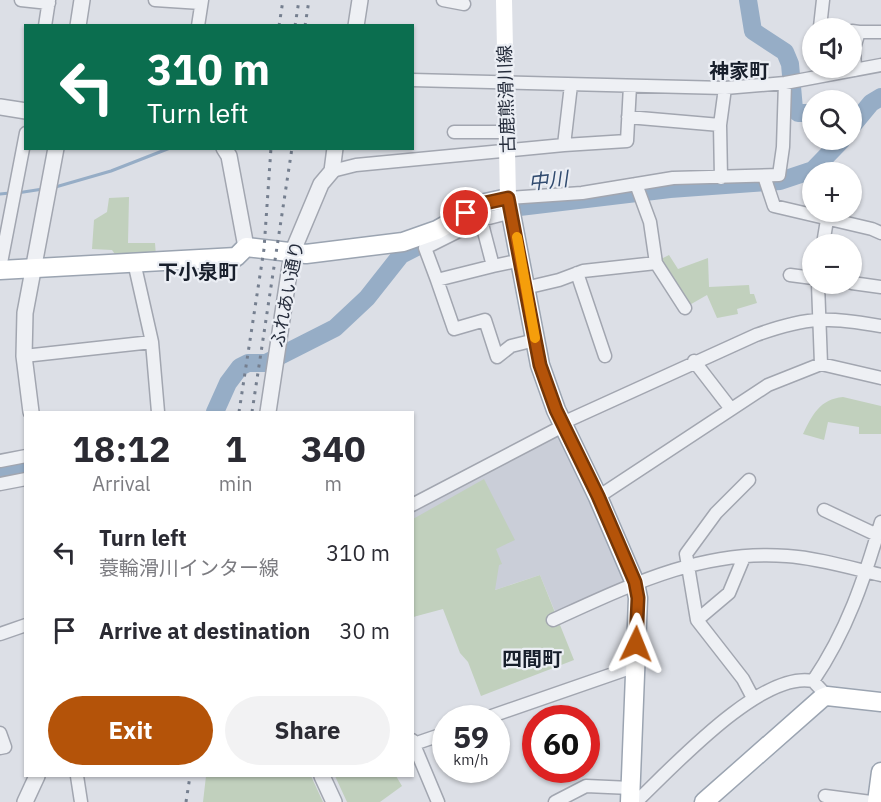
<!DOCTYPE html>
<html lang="en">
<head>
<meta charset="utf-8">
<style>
  :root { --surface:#fff; --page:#f2f2f3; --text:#2b2b33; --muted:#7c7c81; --accent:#b45309 }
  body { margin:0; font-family:"IBM Plex Sans","Noto Sans JP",sans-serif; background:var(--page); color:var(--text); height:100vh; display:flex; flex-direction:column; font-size:22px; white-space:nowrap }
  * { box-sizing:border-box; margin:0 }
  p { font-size:20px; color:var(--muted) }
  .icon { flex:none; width:33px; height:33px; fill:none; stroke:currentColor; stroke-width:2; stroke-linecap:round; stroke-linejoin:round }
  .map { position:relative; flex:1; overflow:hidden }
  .side { position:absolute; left:24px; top:411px; width:390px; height:366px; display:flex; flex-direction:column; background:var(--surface); border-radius:0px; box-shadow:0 2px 4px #0004 }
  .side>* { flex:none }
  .top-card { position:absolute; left:24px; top:24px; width:390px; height:126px; border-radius:0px; box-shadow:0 2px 4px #0004; background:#0b6e4f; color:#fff; overflow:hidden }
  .fabs { position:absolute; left:802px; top:18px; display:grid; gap:12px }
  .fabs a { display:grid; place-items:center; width:60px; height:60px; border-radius:50%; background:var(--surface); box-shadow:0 2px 4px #0004; font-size:30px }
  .speed { position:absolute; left:432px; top:705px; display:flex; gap:12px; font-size:30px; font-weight:700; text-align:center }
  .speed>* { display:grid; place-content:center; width:78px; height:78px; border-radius:50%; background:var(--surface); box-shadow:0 2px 4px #0004; line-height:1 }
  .speed small { font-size:15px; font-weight:400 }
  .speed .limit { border:9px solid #d22; background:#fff; color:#111 }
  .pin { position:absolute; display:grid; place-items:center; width:51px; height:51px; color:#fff; margin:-26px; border:3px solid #fff; border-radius:50%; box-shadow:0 2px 6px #0007 }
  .me { position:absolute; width:66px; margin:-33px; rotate:2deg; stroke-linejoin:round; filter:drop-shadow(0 0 4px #0008) }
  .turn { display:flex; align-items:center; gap:21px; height:126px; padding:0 24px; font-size:27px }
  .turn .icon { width:78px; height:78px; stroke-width:2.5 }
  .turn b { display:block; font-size:42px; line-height:51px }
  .eta { display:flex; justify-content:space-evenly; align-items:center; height:102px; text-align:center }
  .eta b { font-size:36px; font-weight:700; line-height:42px }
  .primary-button { display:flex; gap:12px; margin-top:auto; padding:12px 24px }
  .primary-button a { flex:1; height:69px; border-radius:36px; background:var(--accent); color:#fff; font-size:24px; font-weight:700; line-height:69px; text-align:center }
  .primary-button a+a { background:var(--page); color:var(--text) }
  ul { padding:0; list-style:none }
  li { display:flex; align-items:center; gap:18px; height:78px; padding:0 24px }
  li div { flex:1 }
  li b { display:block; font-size:22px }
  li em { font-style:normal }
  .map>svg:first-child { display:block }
</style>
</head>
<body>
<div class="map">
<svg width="881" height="802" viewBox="0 0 881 802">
  <rect width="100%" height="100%" fill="#dcdfe6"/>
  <!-- built -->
  <path fill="#caced8" d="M561,433L628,582L556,614L540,575L413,617L412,513L486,471Z"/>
  <!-- green -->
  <path fill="#c1d0bd" d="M129,197L128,243H155L156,256L117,257L112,250L92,249L94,220L107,212L109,198Z
    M669,255L678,269L708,258L709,287L749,285L750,294H754L757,303L737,309L738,314L717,318L707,295L686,307L659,260Z
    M843,397L881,406V434H859V427L828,422L824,440L803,434C812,415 820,399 843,397Z
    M484,479L515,540L496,549L502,564L499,565L495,590L540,575L574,660L481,696L468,662L460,653L443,609L413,617V519Z
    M206,776H311L323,802H203Z
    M335,776H396L402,786L380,802H347Z"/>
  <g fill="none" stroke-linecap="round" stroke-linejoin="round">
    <!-- stream -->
    <path stroke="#96adc6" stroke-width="3" d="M52,188L111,171L170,148
      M17,193L43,189
      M0,194L10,193"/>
    <!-- river -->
    <path stroke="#96adc6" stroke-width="18" d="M748,0L753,31L785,52L790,64L794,109L798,113H813
      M852,126L871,103L881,97
      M494,210L670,189L780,181L813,170L842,140
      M215,412L228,383L240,367L248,363H266L335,328L367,298L401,255L440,235
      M0,476L26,471"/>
    <defs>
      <path id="minor" d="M21,0L49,3
        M155,0L201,3
        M443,0L464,4
        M823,0L820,27L827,28
        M45,26L49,0
        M198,26L202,0
        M852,31L859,32L854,48L855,70
        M859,32H881
        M412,80L725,88L785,83L881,65
        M571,85L564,145L627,141L630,86
        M628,117L720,125L725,88
        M720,125L721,178
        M454,132H507
        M332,171L356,165L564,145
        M764,176L774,206L872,229L881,233
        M508,198L582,193L673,178L779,175L783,147L785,83
        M512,212L481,220L493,266L521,260
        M481,220L425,248L437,280L493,266
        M823,244L827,220
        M134,262L152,342L158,412
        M656,263L685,308
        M0,268L26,133
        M577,273L605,356
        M790,275L813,278
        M437,280L454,329L485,320L497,357L511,346L535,340
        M852,283L881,287
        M818,284L821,364
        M525,288L559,280L583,271L656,263L650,222L636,184
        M24,356L152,342
        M694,361L731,409
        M0,461L26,456
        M0,484L26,479
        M598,497L768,385L821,364L881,378
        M412,505L563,426L569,420L756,335C809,316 826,317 881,326
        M824,510L877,535
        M744,557L729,593L697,620L743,679L753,698
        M553,620C628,586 702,549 787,556C818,558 851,568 881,575
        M697,620L686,554L716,513L749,480
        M0,634L26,625
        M827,696L813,681C847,631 864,580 881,522
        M486,718L636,666
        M0,733L5,747L0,748
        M412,740L438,802
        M414,744L446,733
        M77,776L81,802
        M825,796L871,802
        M555,802L586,786L631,788
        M636,802C672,768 761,670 813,681"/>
      <path id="tertiary" d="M78,26L82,0
        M356,26L360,0
        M0,107L26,111
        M224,148L229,156L246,247
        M31,412L24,356L25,313L56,148
        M268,412L292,253L321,184L332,171L335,148
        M322,776L334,802
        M25,802L37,776"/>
      <path id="primary" d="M0,270L236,257L246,247L306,254L403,242L437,230L485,203L508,198L540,365L556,410L598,497L635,583L638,598L630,802
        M704,802L822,698L827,696L881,702
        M877,802L881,772"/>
    </defs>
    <!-- minor casing -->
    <use href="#minor" stroke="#a2a6b0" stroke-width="15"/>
    <!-- tertiary casing -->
    <use href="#tertiary" stroke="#a2a6b0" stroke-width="18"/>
    <!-- primary casing -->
    <use href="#primary" stroke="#9ba4b1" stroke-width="21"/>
    <!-- minor -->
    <use href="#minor" stroke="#eef0f4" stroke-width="12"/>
    <!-- tertiary -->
    <use href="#tertiary" stroke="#eef0f4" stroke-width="15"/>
    <!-- secondary -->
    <path stroke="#fff" stroke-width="16" d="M504,0L508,198"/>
    <!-- primary -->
    <use href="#primary" stroke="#fff" stroke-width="18"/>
    <!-- rail -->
    <path stroke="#757f8f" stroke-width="3" stroke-dasharray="3 6" stroke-linecap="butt" d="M279,26L283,0
      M295,26L299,0
      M305,26L309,0
      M239,412L264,249L271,148
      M252,412L292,148
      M186,802L190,776"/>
  </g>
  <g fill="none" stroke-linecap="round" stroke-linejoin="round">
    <defs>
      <path id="route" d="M466,213L485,203L508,198L540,365L556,410L598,496L635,582L638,598L636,644"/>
    </defs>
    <!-- route casing -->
    <use href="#route" stroke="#753606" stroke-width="15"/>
    <!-- route -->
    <use href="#route" stroke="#b45309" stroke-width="10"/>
    <!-- slow -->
    <path stroke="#f59e0b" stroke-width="10" d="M517,237L535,338"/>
  </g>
  <g text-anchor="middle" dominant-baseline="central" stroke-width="4.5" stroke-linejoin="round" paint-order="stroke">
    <!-- street labels -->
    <g font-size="18" fill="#262d3c" stroke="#ebeef4">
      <text transform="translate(506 99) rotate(-92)">古鹿熊滑川線</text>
      <text transform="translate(287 294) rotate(-79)">ふれあい通り</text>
    </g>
    <!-- neighbourhood labels -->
    <g font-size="20" font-weight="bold" fill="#181f2c" stroke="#ebeef4">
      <text x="739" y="70">神家町</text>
      <text x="198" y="271">下小泉町</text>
      <text x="532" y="658">四間町</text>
    </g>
    <!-- water labels -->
    <g font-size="20" font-style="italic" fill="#314b6f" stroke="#ebeef4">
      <text transform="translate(548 180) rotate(-6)">中川</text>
    </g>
  </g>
</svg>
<div class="fabs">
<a><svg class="icon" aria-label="sound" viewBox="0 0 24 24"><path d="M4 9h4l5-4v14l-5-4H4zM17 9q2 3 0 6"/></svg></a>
<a><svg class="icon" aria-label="search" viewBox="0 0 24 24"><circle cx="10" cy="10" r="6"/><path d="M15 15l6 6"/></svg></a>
<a>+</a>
<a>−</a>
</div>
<div class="speed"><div>59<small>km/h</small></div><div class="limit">60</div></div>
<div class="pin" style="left:466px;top:213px;background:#d93025"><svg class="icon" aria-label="arrive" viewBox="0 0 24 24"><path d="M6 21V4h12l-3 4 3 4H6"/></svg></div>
<svg class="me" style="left:636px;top:644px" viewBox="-20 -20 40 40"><path d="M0-17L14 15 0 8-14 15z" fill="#b45309" stroke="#fff" stroke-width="4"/></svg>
<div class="top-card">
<div class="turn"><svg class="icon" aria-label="left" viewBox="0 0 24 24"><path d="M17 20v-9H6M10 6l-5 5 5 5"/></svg><div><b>310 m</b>Turn left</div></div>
</div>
<section class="side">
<div class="eta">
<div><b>18:12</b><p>Arrival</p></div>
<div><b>1</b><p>min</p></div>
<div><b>340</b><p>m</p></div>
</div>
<ul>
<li><svg class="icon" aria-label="left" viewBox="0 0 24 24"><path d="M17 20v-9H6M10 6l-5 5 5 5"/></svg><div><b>Turn left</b><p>蓑輪滑川インター線</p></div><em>310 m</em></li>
<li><svg class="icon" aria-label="arrive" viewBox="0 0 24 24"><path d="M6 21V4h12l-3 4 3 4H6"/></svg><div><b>Arrive at destination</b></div><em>30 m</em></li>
</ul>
<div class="primary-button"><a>Exit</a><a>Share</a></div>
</section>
</div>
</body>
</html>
